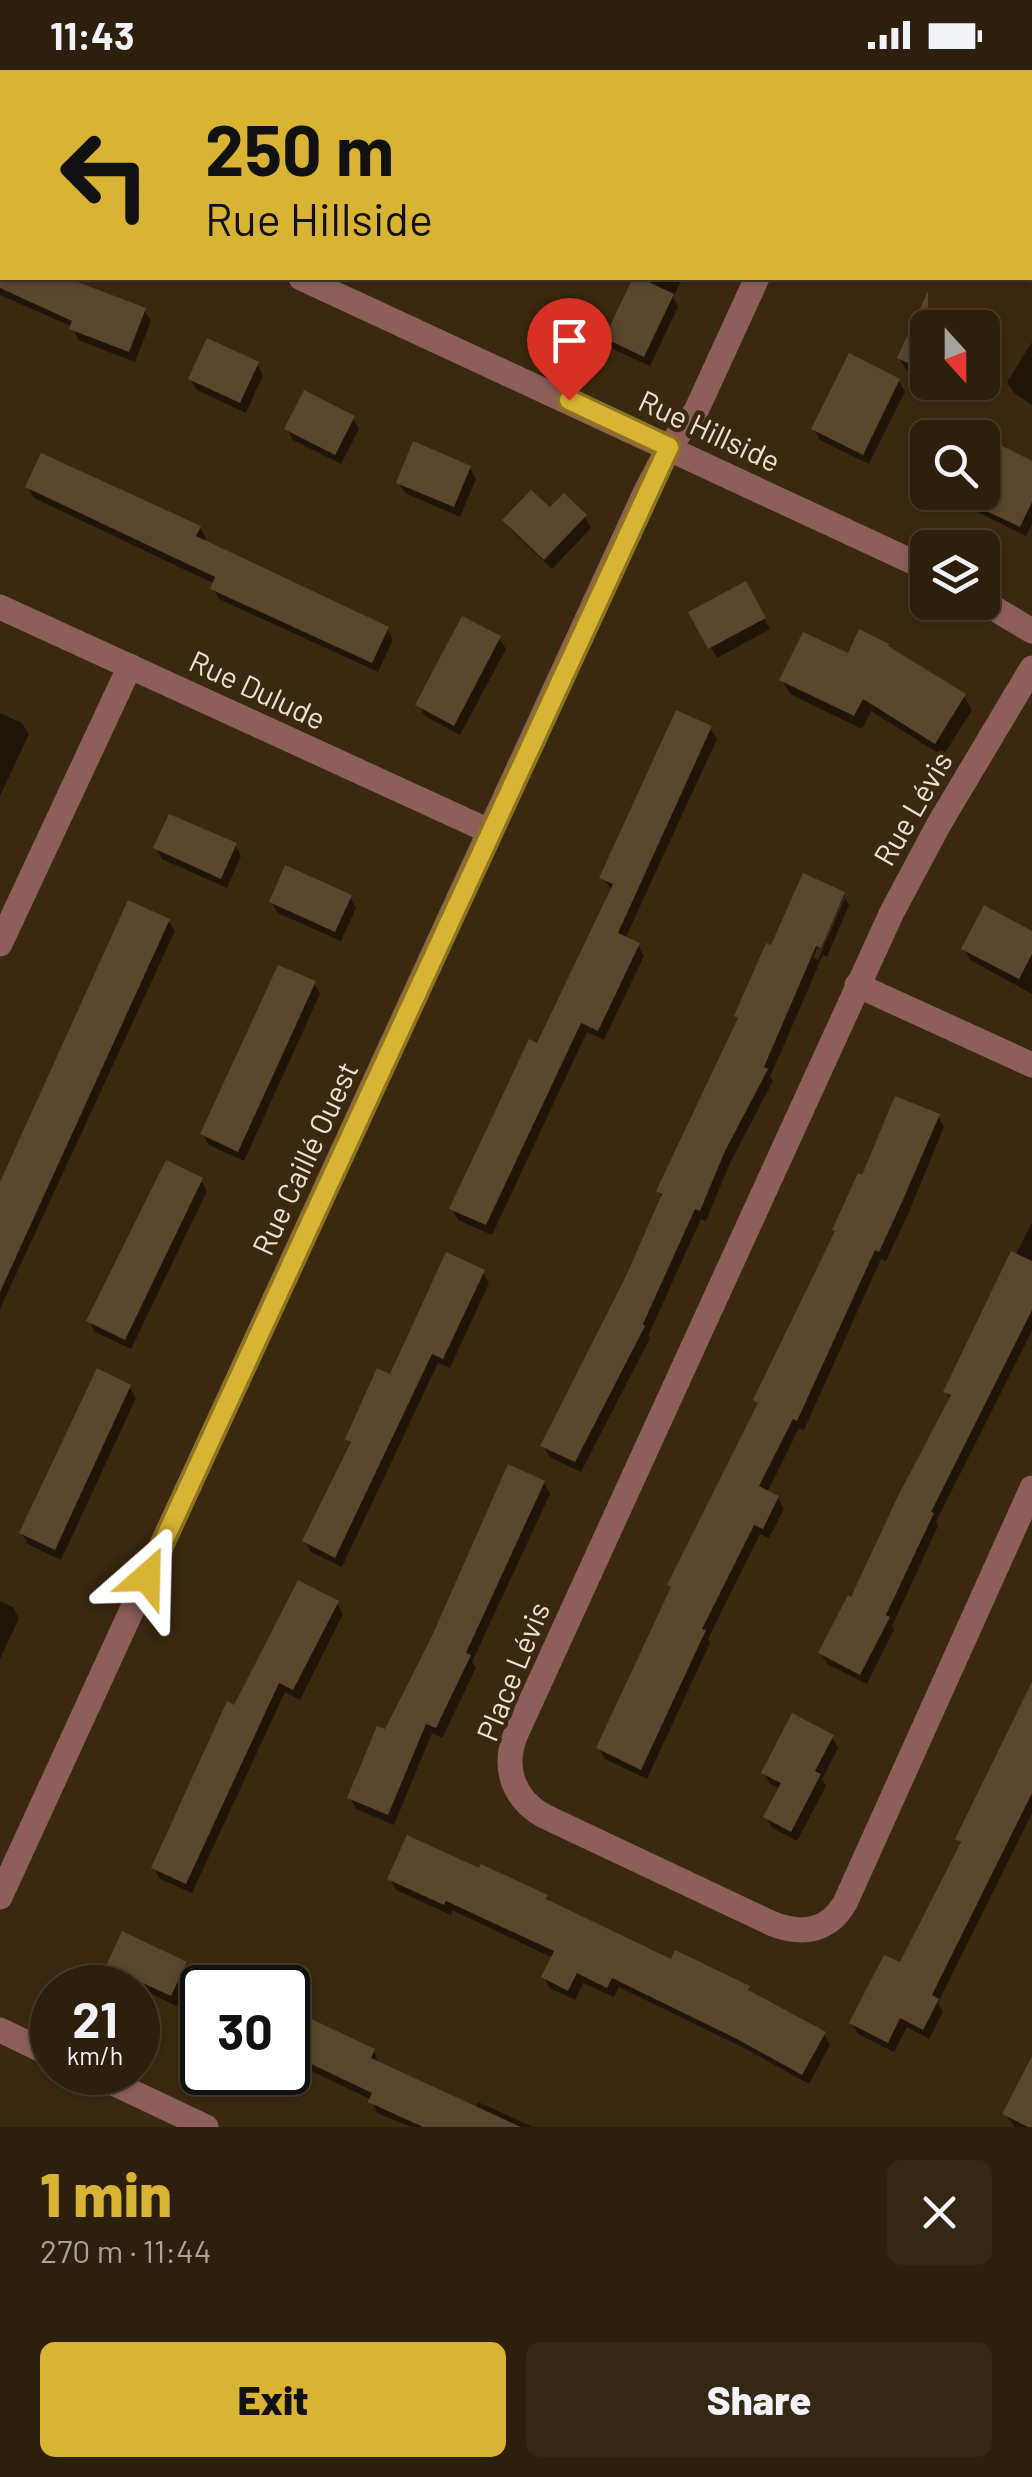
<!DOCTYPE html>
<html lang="en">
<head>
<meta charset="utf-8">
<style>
  :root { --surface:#2c1f0b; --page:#342714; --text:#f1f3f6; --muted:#a6a29d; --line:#483d2c; --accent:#d9b334 }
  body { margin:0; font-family:Barlow,sans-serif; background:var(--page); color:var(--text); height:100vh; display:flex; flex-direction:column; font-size:38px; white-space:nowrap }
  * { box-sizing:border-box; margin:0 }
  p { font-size:32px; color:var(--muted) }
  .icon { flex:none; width:55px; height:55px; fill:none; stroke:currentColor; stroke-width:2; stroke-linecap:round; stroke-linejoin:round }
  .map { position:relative; height:2057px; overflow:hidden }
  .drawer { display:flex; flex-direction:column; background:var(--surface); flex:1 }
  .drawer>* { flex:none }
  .top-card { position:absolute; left:0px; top:0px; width:1032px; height:210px; box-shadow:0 2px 8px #0004,0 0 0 2px var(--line); background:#d9b334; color:#111; overflow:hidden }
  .needle { width:65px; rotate:159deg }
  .fabs { position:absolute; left:910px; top:240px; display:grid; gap:20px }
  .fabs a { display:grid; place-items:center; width:90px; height:90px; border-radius:15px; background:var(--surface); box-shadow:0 2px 8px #0004,0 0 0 2px var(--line); font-size:50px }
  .speed { position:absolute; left:30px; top:1895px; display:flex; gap:20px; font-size:50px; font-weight:700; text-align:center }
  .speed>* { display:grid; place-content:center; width:130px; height:130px; border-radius:50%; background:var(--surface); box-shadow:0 2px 8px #0004,0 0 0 2px var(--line); line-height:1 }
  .speed small { font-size:25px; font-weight:400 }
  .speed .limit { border:5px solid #111; border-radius:15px; background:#fff; color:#111 }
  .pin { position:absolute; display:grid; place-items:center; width:85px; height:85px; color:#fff; margin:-102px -42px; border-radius:50% 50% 50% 0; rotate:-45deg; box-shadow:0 0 10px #0007 }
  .pin .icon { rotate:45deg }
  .me { position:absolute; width:110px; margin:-55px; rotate:25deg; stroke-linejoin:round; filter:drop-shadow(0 0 8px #0008) }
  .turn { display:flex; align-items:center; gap:35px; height:210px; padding:0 40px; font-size:45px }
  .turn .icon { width:130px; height:130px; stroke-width:2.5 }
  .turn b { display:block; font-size:70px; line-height:85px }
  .round { display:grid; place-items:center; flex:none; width:105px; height:105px; border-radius:15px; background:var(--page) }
  .head { display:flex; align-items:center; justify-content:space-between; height:170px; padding:0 40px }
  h1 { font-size:60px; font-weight:800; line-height:75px; color:var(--accent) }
  .cta { display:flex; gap:20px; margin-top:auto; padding:20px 40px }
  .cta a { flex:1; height:115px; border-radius:15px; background:var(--accent); color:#111; font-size:40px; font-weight:800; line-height:115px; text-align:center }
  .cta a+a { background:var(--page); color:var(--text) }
  .status { display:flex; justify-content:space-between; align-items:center; height:70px; padding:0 50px; background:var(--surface); direction:ltr }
  .status svg { height:28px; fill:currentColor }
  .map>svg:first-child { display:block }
</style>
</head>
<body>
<div class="status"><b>11:43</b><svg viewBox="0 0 49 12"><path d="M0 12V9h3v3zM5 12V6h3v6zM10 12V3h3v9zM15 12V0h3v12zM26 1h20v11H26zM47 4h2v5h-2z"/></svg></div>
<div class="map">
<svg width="1032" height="2057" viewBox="0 0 1032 2057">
  <rect width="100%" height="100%" fill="#3b290f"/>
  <!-- shadow -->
  <path fill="#0007" d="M729,0H783L784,2H727Z
    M1030,11L1032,12V56L1030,55Z
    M0,176L2,208H60L144,240L151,251L135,292L78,270L73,257L0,225Z
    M636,208H683L673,227L678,237L650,296L613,279L607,268Z
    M919,244L950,258H928V309L906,299L899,288Z
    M1032,272V335L1014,323L1007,312Z
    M257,294L263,305L246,343L197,320L190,309Z
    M899,311L905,322L869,394L820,370L814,359Z
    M353,348L359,359L341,394L293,370L287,359Z
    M1032,393V454L1026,466L965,436L958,425L960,422H982Z
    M470,398L476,409L460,447L405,423L398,412Z
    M28,417L200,458L206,468L204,472L387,559L393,570L378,602L219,529L213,518L215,514L34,428Z
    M585,447L591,458L552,499L512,461L505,450Z
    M745,514L770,559L717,588L692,543Z
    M499,568L506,579L460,665L425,646L418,635Z
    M890,579L964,626L972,640L943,686L871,641L862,659L790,624L782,610L849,586Z
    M0,643L22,653L29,664L0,726Z
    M710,658L717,669L625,869L638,875L644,886L604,970L587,962L492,1165L458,1150L452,1139L539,976L613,820L602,808Z
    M235,775L241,786L227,818L162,789L156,778Z
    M843,824L845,827H840L813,888L818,890L845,828L849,835L827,887L823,885L770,1007L773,1011L730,1093L706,1151L701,1149L648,1266L650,1268L581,1402L550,1387L543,1376L628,1207L663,1129L658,1121L773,878Z
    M350,827L356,838L341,871L278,843L271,832Z
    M168,850L175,861L0,1239V1119Z
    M1032,864V924L970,890L964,879Z
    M314,913L320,924L244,1091L209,1075L203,1064Z
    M938,1046L944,1057L908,1144L886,1191L881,1189L804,1360L799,1358L767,1423L778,1428L784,1439L769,1468L760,1464L708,1569L710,1573L647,1709L605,1689L599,1678L672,1520L670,1515L759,1336L756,1330L863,1108Z
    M201,1110L207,1121L131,1279L95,1262L89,1251Z
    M1032,1152V1261L936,1452L938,1456L892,1556L894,1560L867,1614L827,1594L821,1583L852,1531L951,1330L946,1322Z
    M483,1202L489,1213L450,1298L438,1293L342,1497L311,1482L305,1471L352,1376L348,1369L391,1307Z
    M129,1317L136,1328L61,1490L28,1474L21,1463Z
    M544,1413L550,1424L472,1592L476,1598L442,1668L432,1663L394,1755L356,1739L350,1728L386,1662Z
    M0,1531L13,1537L19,1548L0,1589Z
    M337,1533L343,1544L300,1630L285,1622L192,1823L160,1809L154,1798L236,1638Z
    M1032,1617V1743L938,1933L943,1942L929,1969L907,1957L894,1982L858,1964L852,1953L901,1896L962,1776L958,1769Z
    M832,1667L838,1678L822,1709L826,1716L797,1771L772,1758L766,1747L781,1719L770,1714L764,1703Z
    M390,1809L546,1827L550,1834L672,1892L748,1918L751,1924L824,1964L830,1975L809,2014L746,1979L619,1917L614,1927L583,1913L575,1930L550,1918L544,1907L553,1888L452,1840L451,1845L396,1820Z
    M185,1894L192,1904L177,1936L115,1907L109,1896Z
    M274,1911L300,1923L306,1934L300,1947L374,1981L379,1994L475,2039L478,2032L533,2057H411L377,2043L372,2030L288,1990V1918H271Z
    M1032,1991V2057H1015L1005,2044Z"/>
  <!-- building -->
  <path fill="#59462c" d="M0,208H67L146,238L129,282L69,259L72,251L0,218Z
    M633,208H640L674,224L644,287L604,268Z
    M928,221V302L897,288Z
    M207,268L259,292L240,333L188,309Z
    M849,283L900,309L863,385L811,359Z
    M304,320L355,346L335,385L284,359Z
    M982,366L1032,391V432L1020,457L982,439Z
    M413,371L471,396L454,437L396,413Z
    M41,383L201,456L196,466L389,557L372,593L210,519L215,507L25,417Z
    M531,420L550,437L564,423L587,445L544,490L502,450Z
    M746,511L766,548L708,579L688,542Z
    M462,546L501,566L454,656L415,635Z
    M859,559L889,574L888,576L966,624L935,674L863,629L854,646L779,610L803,562L848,583Z
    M676,640L712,656L618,863L640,873L598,961L581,953L486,1155L449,1139L529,969L537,973L613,814L599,808Z
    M169,744L237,773L221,809L153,778Z
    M285,795L352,825L335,862L269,832Z
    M803,803L845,822L821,878L816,876L764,997L768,999L725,1081L700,1141L695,1139L643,1254L645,1256L575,1392L540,1376L626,1206L662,1124L656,1121L738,948L734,946L766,873L771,875Z
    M128,830L170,849L0,1222V1112Z
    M984,835L1032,861V884L1019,909L961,879Z
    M278,895L316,911L238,1082L200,1064Z
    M895,1026L940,1044L902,1132L879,1182L875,1180L797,1351L793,1349L759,1416L779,1426L763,1459L754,1455L702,1559L706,1560L641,1700L596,1678L671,1517L667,1515L758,1333L753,1330L835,1161L832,1160L858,1103L862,1105Z
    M166,1090L203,1108L125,1270L86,1251Z
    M1011,1181L1032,1191V1240L931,1442L934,1443L886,1545L890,1547L860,1605L818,1583L848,1525L851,1527L898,1426L951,1325L943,1322Z
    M446,1182L485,1200L443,1289L432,1284L335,1488L302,1471L351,1372L345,1369L377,1298L390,1304Z
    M97,1298L131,1315L55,1480L19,1463Z
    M508,1394L545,1411L466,1583L471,1585L436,1658L426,1654L388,1745L347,1728L377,1656L385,1659L432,1566Z
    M298,1510L339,1531L293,1620L279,1613L186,1814L151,1798L227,1631L234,1635Z
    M1032,1612V1723L932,1925L939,1929L923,1960L900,1948L888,1973L849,1953L884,1885L900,1892L961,1772L955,1769Z
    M792,1643L834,1665L815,1701L821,1704L791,1762L763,1747L781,1713L761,1703Z
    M407,1765L479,1798L481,1794L548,1825L546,1829L671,1889L675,1880L750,1916L748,1920L826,1962L802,2005L737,1969L612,1908L607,1918L577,1903L568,1921L541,1907L554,1881L446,1831L444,1835L387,1809Z
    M122,1861L187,1892L171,1926L106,1896Z
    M288,1938L375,1979L371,1988L521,2057H423L368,2032L372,2023L288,1983Z
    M1032,1986V2057H1028L1002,2044Z"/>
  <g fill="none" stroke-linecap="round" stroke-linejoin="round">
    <!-- minor -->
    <path stroke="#8c5f5a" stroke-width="25" d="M348,2L349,0
      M851,2L852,0
      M0,70L2,72
      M301,208L928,499
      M982,531L1032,561
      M0,537L489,761
      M1032,598L939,754L892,842L515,1666C503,1698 513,1729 544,1746L773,1854C802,1865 828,1862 845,1833L1032,1418
      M0,874L130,596
      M857,915L1032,995
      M0,1827L646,421L669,377L696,341L757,208"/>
    <!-- tertiary -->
    <path stroke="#8c5f5a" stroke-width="25" d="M0,1960L52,1985
      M90,2002L206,2057"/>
  </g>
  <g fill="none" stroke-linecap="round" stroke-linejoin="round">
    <defs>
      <path id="route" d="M147,1507L669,377L569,330"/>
    </defs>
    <!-- route casing -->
    <use href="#route" stroke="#8d7422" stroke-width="25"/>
    <!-- route -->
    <use href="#route" stroke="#d9b334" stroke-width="18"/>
  </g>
  <g text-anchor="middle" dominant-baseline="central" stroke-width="9" stroke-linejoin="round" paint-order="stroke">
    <!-- street labels -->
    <g font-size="30" fill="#ede1d2" stroke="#3b290f">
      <text transform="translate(710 360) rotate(25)">Rue Hillside</text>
      <text transform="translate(258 619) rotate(25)">Rue Dulude</text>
      <text transform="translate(912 738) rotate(-60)">Rue Lévis</text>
      <text transform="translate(304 1088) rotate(-65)">Rue Caillé Ouest</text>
      <text transform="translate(512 1601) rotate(-68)">Place Lévis</text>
    </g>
  </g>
</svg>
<div class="fabs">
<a><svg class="needle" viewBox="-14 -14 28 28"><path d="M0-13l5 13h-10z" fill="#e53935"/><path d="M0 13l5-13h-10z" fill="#a6a29d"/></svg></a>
<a><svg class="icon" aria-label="search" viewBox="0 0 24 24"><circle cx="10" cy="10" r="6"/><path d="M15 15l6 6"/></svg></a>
<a><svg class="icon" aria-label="layers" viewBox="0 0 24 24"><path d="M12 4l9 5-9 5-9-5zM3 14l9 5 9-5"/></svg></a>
</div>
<div class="speed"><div>21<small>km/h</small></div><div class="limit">30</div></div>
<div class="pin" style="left:569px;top:330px;background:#d93025"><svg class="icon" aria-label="arrive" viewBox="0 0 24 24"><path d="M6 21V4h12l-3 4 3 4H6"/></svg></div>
<svg class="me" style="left:147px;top:1507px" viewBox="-20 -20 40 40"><path d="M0-17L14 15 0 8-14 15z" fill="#d9b334" stroke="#fff" stroke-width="4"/></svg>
<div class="top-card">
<div class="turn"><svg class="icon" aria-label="left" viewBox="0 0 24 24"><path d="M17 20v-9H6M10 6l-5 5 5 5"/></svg><div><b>250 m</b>Rue Hillside</div></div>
</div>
</div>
<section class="drawer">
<div class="head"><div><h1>1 min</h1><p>270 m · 11:44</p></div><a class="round"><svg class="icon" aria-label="close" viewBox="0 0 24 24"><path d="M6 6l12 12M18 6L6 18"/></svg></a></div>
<div class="cta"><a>Exit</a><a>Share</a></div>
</section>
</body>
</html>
